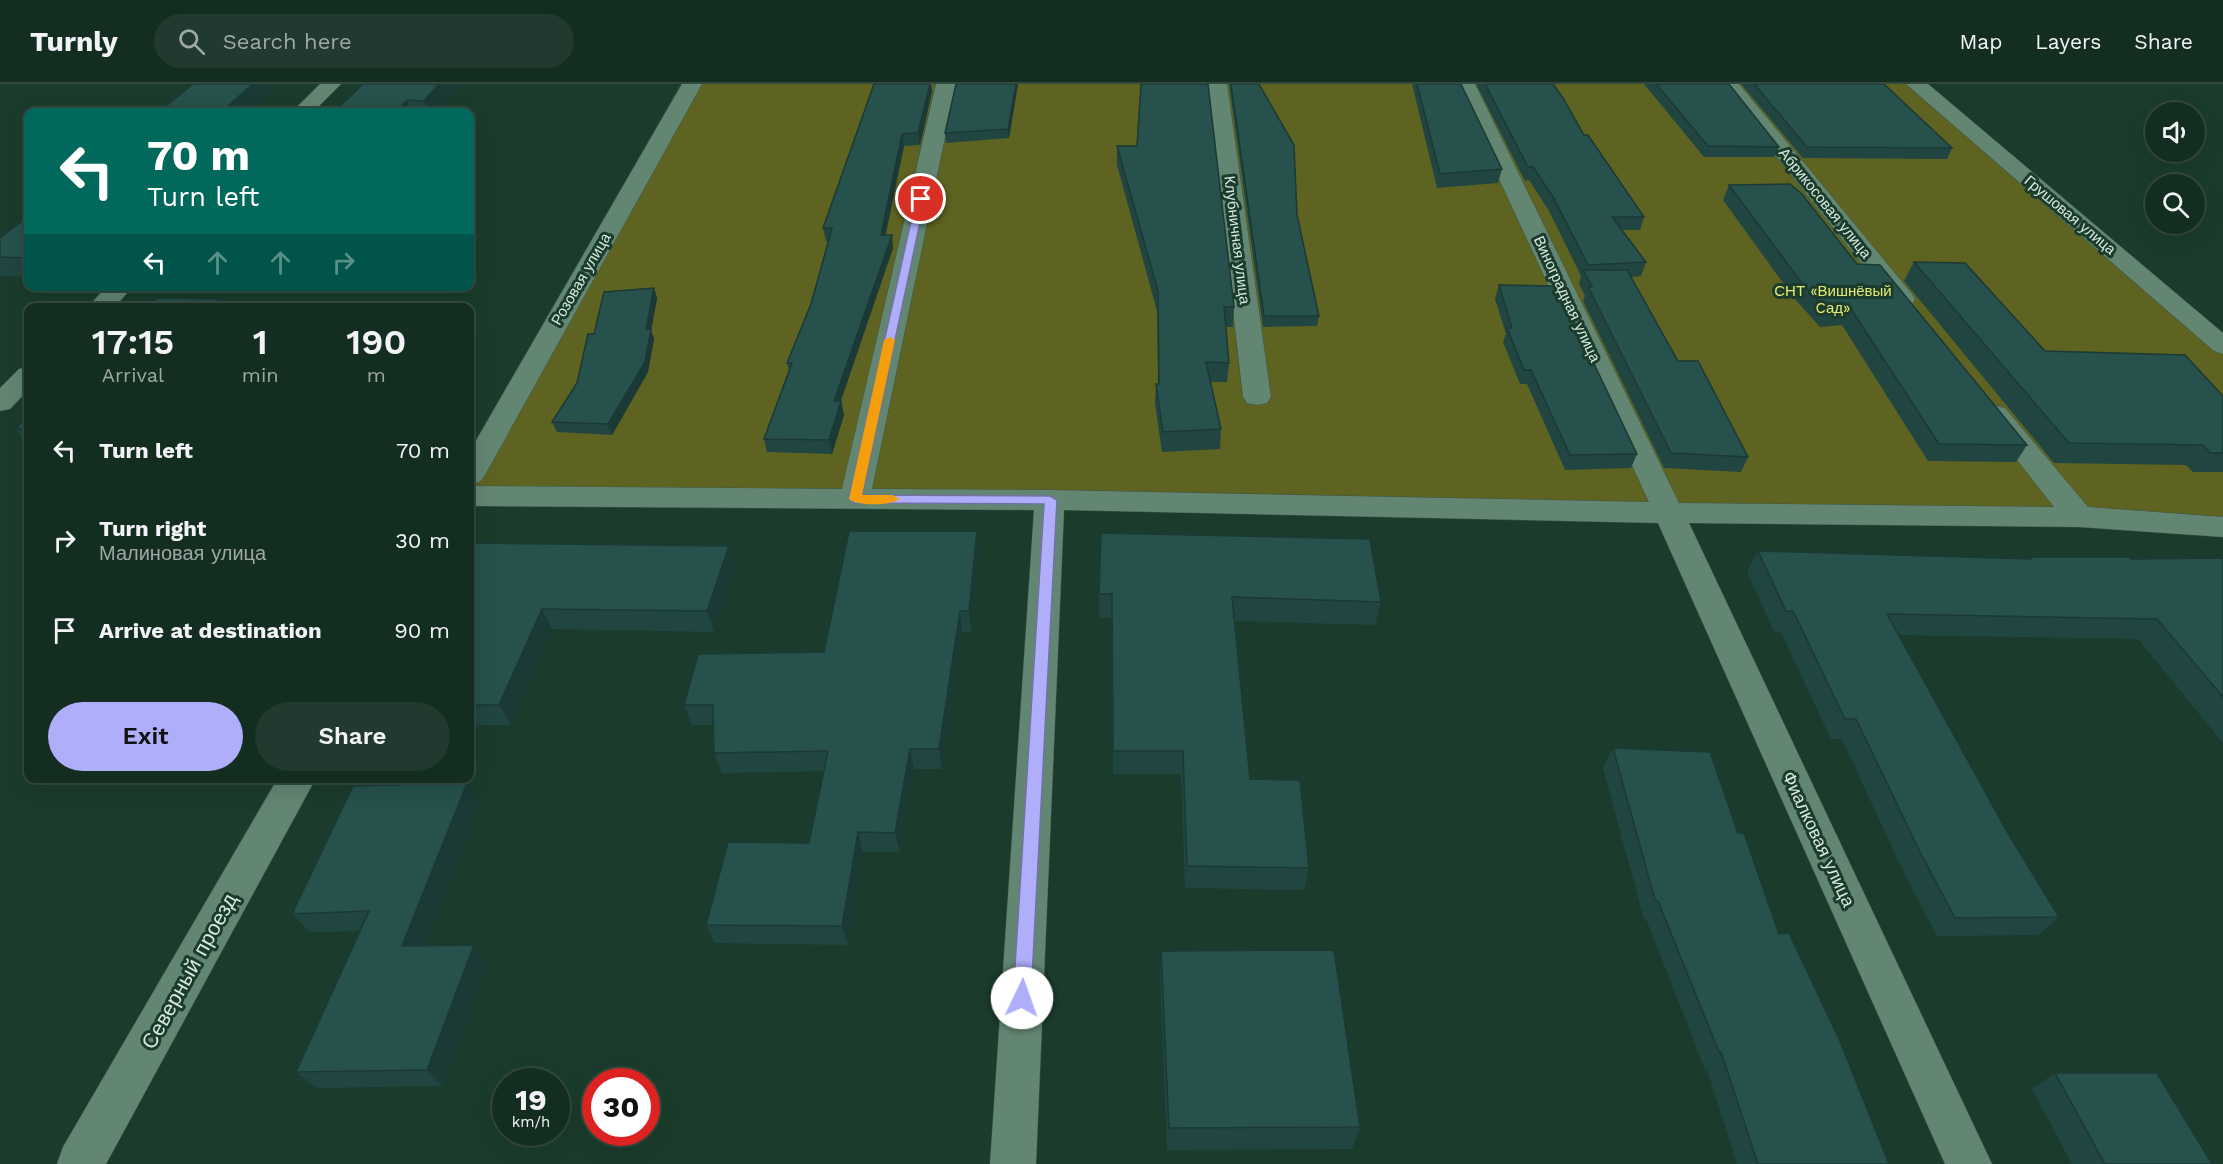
<!DOCTYPE html>
<html lang="en">
<head>
<meta charset="utf-8">
<style>
  :root { --surface:#142d21; --page:#21392e; --text:#f1f3f6; --muted:#9da8a5; --line:#33493f; --accent:#aeaefb }
  body { margin:0; font-family:"Work Sans",sans-serif; background:var(--page); color:var(--text); height:100vh; display:flex; flex-direction:column; font-size:22px; white-space:nowrap }
  * { box-sizing:border-box; margin:0 }
  p { font-size:20px; color:var(--muted) }
  .icon { flex:none; width:33px; height:33px; fill:none; stroke:currentColor; stroke-width:2; stroke-linecap:round; stroke-linejoin:round }
  .map { position:relative; flex:1; overflow:hidden }
  .panel { position:absolute; left:24px; top:219px; width:450px; height:480px; display:flex; flex-direction:column; background:var(--surface); border-radius:12px; box-shadow:0 6px 24px #0002,0 0 0 2px var(--line) }
  .panel>* { flex:none }
  .top-card { position:absolute; left:24px; top:24px; width:450px; height:183px; border-radius:12px; box-shadow:0 6px 24px #0002,0 0 0 2px var(--line); background:#00695c; color:#fff; overflow:hidden }
  .buttons { position:absolute; left:2145px; top:18px; display:grid; gap:12px }
  .buttons a { display:grid; place-items:center; width:60px; height:60px; border-radius:50%; background:var(--surface); box-shadow:0 6px 24px #0002,0 0 0 2px var(--line); font-size:30px }
  .speed { position:absolute; left:492px; top:984px; display:flex; gap:12px; font-size:30px; font-weight:700; text-align:center }
  .speed>* { display:grid; place-content:center; width:78px; height:78px; border-radius:50%; background:var(--surface); box-shadow:0 6px 24px #0002,0 0 0 2px var(--line); line-height:1 }
  .speed small { font-size:15px; font-weight:400 }
  .speed .limit { border:9px solid #d22; background:#fff; color:#111 }
  .pin { position:absolute; display:grid; place-items:center; width:51px; height:51px; color:#fff; margin:-26px; border:3px solid #fff; border-radius:50%; box-shadow:0 2px 6px #0007 }
  .me { position:absolute; width:66px; margin:-33px; rotate:3deg; stroke-linejoin:round; filter:drop-shadow(0 0 4px #0008) }
  .turn { display:flex; align-items:center; gap:21px; height:126px; padding:0 24px; font-size:27px }
  .turn .icon { width:78px; height:78px; stroke-width:2.5 }
  .turn b { display:block; font-size:42px; line-height:51px }
  .lanes { display:flex; align-items:center; height:57px; padding:0 24px; background:#0003; justify-content:center; gap:30px; direction:ltr }
  .lanes .off { opacity:.35 }
  .eta { display:flex; justify-content:space-evenly; align-items:center; height:102px; text-align:center }
  .eta b { font-size:36px; font-weight:600; line-height:42px }
  .button { display:flex; gap:12px; margin-top:auto; padding:12px 24px }
  .button a { flex:1; height:69px; border-radius:36px; background:var(--accent); color:#111; font-size:24px; font-weight:600; line-height:69px; text-align:center }
  .button a+a { background:var(--page); color:var(--text) }
  ul { padding:0; list-style:none }
  li { display:flex; align-items:center; gap:18px; height:90px; padding:0 24px }
  li div { flex:1 }
  li b { display:block; font-size:22px }
  li em { font-style:normal }
  header { display:flex; align-items:center; gap:36px; box-sizing:border-box; height:84px; padding:0 30px; background:var(--surface); border-bottom:2px solid var(--line) }
  header strong { font-size:28px }
  nav { display:flex; gap:33px; margin-inline-start:auto; font-size:21px }
  .search { width:420px; height:54px; background:var(--page); display:flex; align-items:center; gap:15px; box-sizing:border-box; padding:0 21px; border-radius:33px; color:var(--muted); font-size:22px }
  .map>svg:first-child { display:block }
</style>
</head>
<body>
<header>
<strong>Turnly</strong>
<div class="search"><svg class="icon" aria-label="search" viewBox="0 0 24 24"><circle cx="10" cy="10" r="6"/><path d="M15 15l6 6"/></svg>Search here</div>
<nav><a>Map</a><a>Layers</a><a>Share</a></nav>
</header>
<div class="map">
<svg width="2223" height="1080" viewBox="0 0 2223 1080">
  <rect width="100%" height="100%" fill="#1b3c2c"/>
  <!-- green -->
  <path fill="#5f6321" d="M692,0H1916L2223,262V443L1050,416L470,412V391Z"/>
  <g fill="none" stroke-linecap="round" stroke-linejoin="round">
    <defs>
      <path id="street" d="M320,0H341L313,28H292Z
        M682,0H702L485,391L480,398L470,400V367Z
        M936,0H956L872,405L1050,406L1649,418L1455,0H1475L1679,419L2054,423L1981,330L1985,324L1995,322L2005,324L2088,423L2223,433V453L2079,443L1689,439L1992,1080H1945L1658,439L1064,426L1036,1080H990L1034,426L470,422V402L842,405Z
        M1207,0H1227L1271,313L1267,319L1257,321L1247,319L1243,313Z
        M1719,0H1739L1912,210L1915,215L1912,220L1903,222L1894,220Z
        M1906,0H1928L2223,249V270L2214,267Z
        M107,202H133L114,224H87Z
        M28,283V306L10,325L0,327V304L19,285Z
        M278,694H316L106,1080H57L63,1063Z"/>
    </defs>
    <!-- street casing -->
    <use href="#street" stroke="#395649" stroke-width="1"/>
    <!-- street -->
    <use href="#street" fill="#638673" fill-rule="evenodd"/>
  </g>
  <!-- wall -->
  <path fill="#214641" d="M363,0H461L437,28H334Z
    M874,0H931L932,7L920,61L904,62L885,151L893,164L841,317L844,331L832,370L767,368L764,355L789,286L787,279L811,220L828,157H826L823,144Z
    M956,0H1018L1009,54L946,59L945,49Z
    M1229,0H1259L1297,131L1319,232L1317,242L1263,243Z
    M1412,0H1461L1502,85L1498,99L1437,104Z
    M1476,0H1553L1584,51L1644,133L1640,146H1622L1646,178L1641,192L1631,193L1678,277L1748,373L1741,388L1664,384L1583,217L1585,212L1579,200L1581,192L1549,127L1529,96L1525,97Z
    M1644,0H1729L1779,63L1774,73H1704Z
    M1741,0H1884L1952,64L1947,75L1803,74Z
    M1117,62L1234,223L1233,243H1226L1229,279L1227,298H1210L1221,345L1220,365L1162,368L1155,320L1156,300H1158L1157,227L1117,81Z
    M1729,101L1857,180L2027,361L2016,378L1928,377L1842,241L1820,243L1794,214L1723,116Z
    M28,134V193L0,192V154Z
    M1914,178L2045,267L2223,312V388H2193L2186,381L2054,379L1904,197Z
    M1499,201L1637,370L1631,384L1565,386L1527,300H1520L1503,258L1506,250L1495,215Z
    M654,204L657,214L651,247L654,255L648,288L612,351L557,348L552,338L577,299L594,250Z
    M28,332V361L15,345Z
    M470,459L729,462L736,483L714,548L552,545L511,641H470Z
    M979,467L971,548H962L942,685H914L900,768H863L848,861L715,859L706,841L809,759L824,687L722,689L714,669V641H692L684,621L824,568Z
    M1758,467L2027,475L2029,473L2131,475L2223,474V659L2138,555L1898,551L2009,751L2059,833L2038,851L1937,852L1903,787L1842,655H1831L1781,548L1774,547L1747,488Z
    M1099,510L1381,518L1375,541L1235,537L1250,695L1309,784L1304,806L1185,804L1181,690H1113L1112,534H1099Z
    M1613,664L1738,749L1779,850L1889,1080H1737L1707,985H1705L1646,835H1644L1603,684Z
    M480,719L425,862L474,861L488,879L443,1002L316,1004L296,988L360,847L310,848L292,830Z
    M1161,867L1360,1043L1352,1065L1167,1066L1160,892Z
    M2055,989L2212,1080H2072L2032,1005Z"/>
  <!-- shaded-wall -->
  <path fill="#1b3935" d="M253,0H276L277,4L250,28H221Z
    M439,0H461L437,28H429L424,17Z
    M930,0H931L932,7L920,61L918,49Z
    M1016,0H1018L1009,54L1008,45Z
    M407,16L412,28H396Z
    M902,50L904,62L883,164L881,151Z
    M892,151L893,164L836,330L834,317Z
    M654,204L657,214L651,247L654,255L648,288L612,351L608,340L646,245Z
    M219,215L224,224H211Z
    M841,317L844,331L832,370L829,356Z
    M977,447L979,467L971,548L969,527Z
    M729,462L736,483L714,548L707,527Z
    M542,525L552,545L511,641L499,621Z
    M960,527L962,548L942,685L939,665Z
    M910,665L914,685L900,768L895,749Z
    M467,699L480,719L418,880L402,862Z
    M858,748L863,768L848,861L842,842Z
    M474,861L488,879L443,1002L427,986Z"/>
  <!-- building -->
  <path fill="#26514c" stroke="#1b3935" stroke-width="1.5" d="M193,0H253L221,28H159Z
    M363,0H439L424,17L407,16L396,28H334Z
    M874,0H930L918,49L902,50L881,151H892L834,317H841L829,356L764,355L792,279H787L811,220L832,144H823Z
    M956,0H1016L1008,45L945,49Z
    M1141,0H1208L1234,223H1224L1229,279L1206,278L1221,345L1163,348L1156,300H1159L1158,207L1117,62H1137Z
    M1231,0H1259L1294,61L1297,131L1319,232H1264Z
    M1417,0H1461L1502,85L1440,90Z
    M1485,0H1553L1563,14L1584,51H1588L1644,133H1612L1646,178L1588,181L1553,113L1533,83H1528Z
    M1656,0H1729L1779,63L1708,62Z
    M1754,0H1884L1952,64L1807,63Z
    M1790,100L1802,110L1857,180L1880,181L2027,361L1939,360L1851,225L1828,227L1801,198L1729,101Z
    M26,134H28V174L0,173V154Z
    M1914,178L1965,179L2045,267L2185,271L2223,312V369H2210L2203,361L2069,359Z
    M1583,186H1627L1678,277H1698L1748,373L1671,369L1588,203H1592Z
    M1499,201L1557,202L1637,370L1570,371L1531,286H1524L1507,244H1512Z
    M654,204L646,245H651L645,278L608,340L552,338L577,299L588,250H594L604,208Z
    M157,214L219,215L211,224H146Z
    M28,332V345H15Z
    M849,447H977L969,527H960L939,665H910L895,749L858,748L842,842L706,841L728,758L809,759L828,667L714,669L713,621H684L698,570L824,568Z
    M1101,449L1370,455L1381,518L1232,513L1250,695L1300,696L1309,784L1187,782L1183,667H1113L1112,510H1099Z
    M470,459L729,462L707,527L542,525L499,621H470Z
    M1758,467L2031,475L2029,473H2129L2131,475L2223,474V613L2157,535L1887,530L2009,751L2059,833L1955,834L1920,768L1856,635H1845L1793,527H1786Z
    M1613,664L1710,668L1738,749H1744L1779,850L1789,849L1840,957L1889,1080H1758L1721,968H1719L1658,817L1655,816Z
    M467,699L402,862L474,861L427,986L296,988L369,827L292,830L353,702Z
    M1334,866L1360,1043L1169,1044L1161,867Z
    M2055,989H2157L2212,1080H2105Z"/>
  <!-- route -->
  <path fill="#aeaefb" stroke="#7171a3" stroke-width="1.5" d="M921,112L925,115L862,411L1050,412L1057,416L1031,914L1028,920L1022,922L1016,920L1013,914L1044,420L855,419L849,415L916,115Z"/>
  <!-- slow -->
  <path fill="#f59e0b" d="M890,253L895,256L862,411H893L899,415C892,422 856,422 849,415L884,256Z"/>
  <g text-anchor="middle" dominant-baseline="central" stroke-width="6" stroke-linejoin="round" paint-order="stroke">
    <!-- far-street labels -->
    <g font-size="15" fill="#d7eadf" stroke="#1b3c2c">
      <text transform="translate(1825 119) rotate(51)">Абрикосовая улица</text>
      <text transform="translate(2070 131) rotate(40)">Грушовая улица</text>
      <text transform="translate(1237 156) rotate(83)">Клубничная улица</text>
      <text transform="translate(581 195) rotate(-60)">Розовая улица</text>
      <text transform="translate(1567 215) rotate(65)">Виноградная улица</text>
    </g>
    <!-- far-park labels -->
    <g font-size="15" fill="#e2ea71" stroke="#1b3c2c">
      <text x="1833" y="207">СНТ «Вишнёвый<tspan x="1833" dy="17">Cад»</tspan></text>
    </g>
    <!-- street labels -->
    <g font-size="18" fill="#d7eadf" stroke="#1b3c2c">
      <text transform="translate(1819 755) rotate(65)">Фиалковая улица</text>
    </g>
    <!-- near-street labels -->
    <g font-size="21" fill="#d7eadf" stroke="#1b3c2c">
      <text transform="translate(189 887) rotate(-61)">Северный проезд</text>
    </g>
  </g>
</svg>
<div class="buttons">
<a><svg class="icon" aria-label="sound" viewBox="0 0 24 24"><path d="M4 9h4l5-4v14l-5-4H4zM17 9q2 3 0 6"/></svg></a>
<a><svg class="icon" aria-label="search" viewBox="0 0 24 24"><circle cx="10" cy="10" r="6"/><path d="M15 15l6 6"/></svg></a>
</div>
<div class="speed"><div>19<small>km/h</small></div><div class="limit">30</div></div>
<div class="pin" style="left:921px;top:115px;background:#d93025"><svg class="icon" aria-label="arrive" viewBox="0 0 24 24"><path d="M6 21V4h12l-3 4 3 4H6"/></svg></div>
<svg class="me" style="left:1022px;top:914px" viewBox="-20 -20 40 40"><circle r="19" fill="#fff"/><path d="M0-13L10 11 0 6-10 11z" fill="#aeaefb"/></svg>
<div class="top-card">
<div class="turn"><svg class="icon" aria-label="left" viewBox="0 0 24 24"><path d="M17 20v-9H6M10 6l-5 5 5 5"/></svg><div><b>70 m</b>Turn left</div></div>
<div class="lanes"><svg class="icon" aria-label="left" viewBox="0 0 24 24"><path d="M17 20v-9H6M10 6l-5 5 5 5"/></svg><svg class="icon off" aria-label="ahead" viewBox="0 0 24 24"><path d="M12 20V5M6 11l6-6 6 6"/></svg><svg class="icon off" aria-label="ahead" viewBox="0 0 24 24"><path d="M12 20V5M6 11l6-6 6 6"/></svg><svg class="icon off" aria-label="right" viewBox="0 0 24 24"><path d="M7 20v-9h11M14 6l5 5-5 5"/></svg></div>
</div>
<section class="panel">
<div class="eta">
<div><b>17:15</b><p>Arrival</p></div>
<div><b>1</b><p>min</p></div>
<div><b>190</b><p>m</p></div>
</div>
<ul>
<li><svg class="icon" aria-label="left" viewBox="0 0 24 24"><path d="M17 20v-9H6M10 6l-5 5 5 5"/></svg><div><b>Turn left</b></div><em>70 m</em></li>
<li><svg class="icon" aria-label="right" viewBox="0 0 24 24"><path d="M7 20v-9h11M14 6l5 5-5 5"/></svg><div><b>Turn right</b><p>Малиновая улица</p></div><em>30 m</em></li>
<li><svg class="icon" aria-label="arrive" viewBox="0 0 24 24"><path d="M6 21V4h12l-3 4 3 4H6"/></svg><div><b>Arrive at destination</b></div><em>90 m</em></li>
</ul>
<div class="button"><a>Exit</a><a>Share</a></div>
</section>
</div>
</body>
</html>
